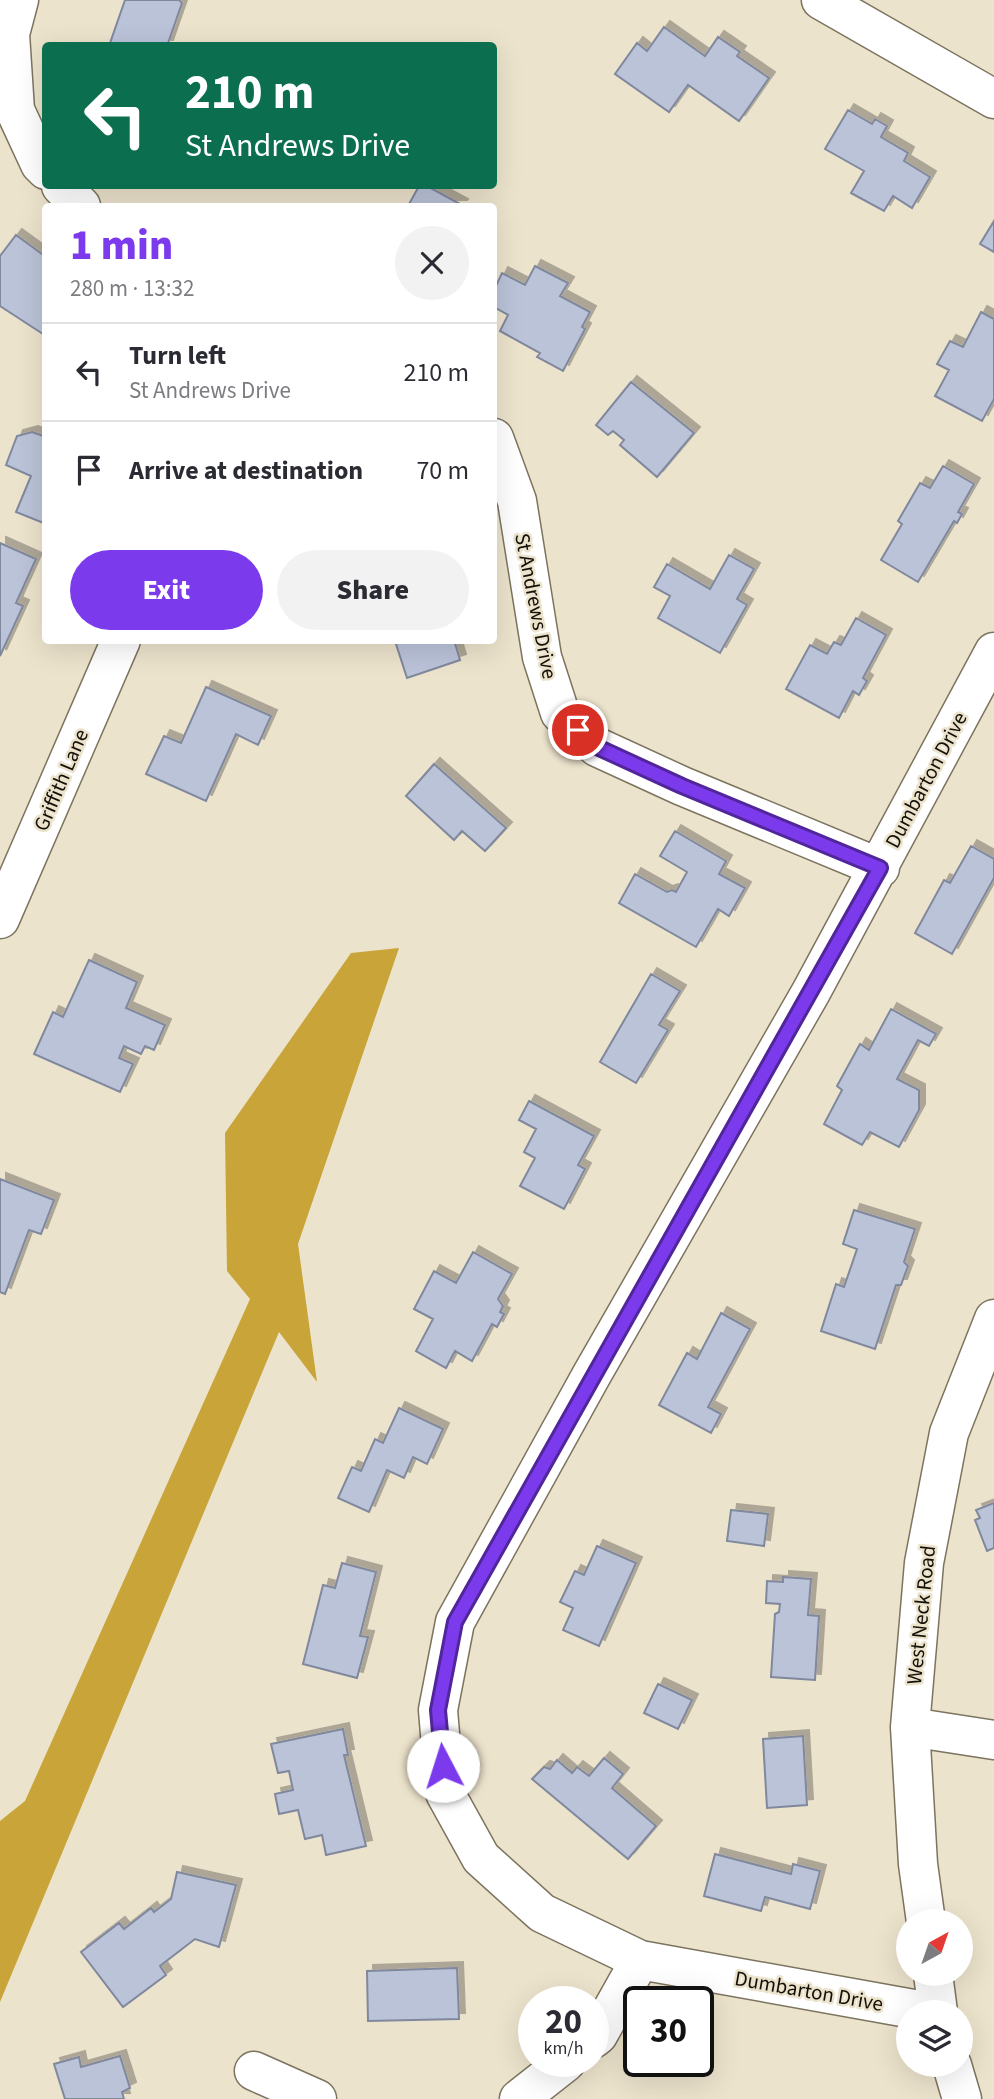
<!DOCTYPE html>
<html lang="en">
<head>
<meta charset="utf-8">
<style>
  :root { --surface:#fff; --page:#f2f2f3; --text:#2b2b33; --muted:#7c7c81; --line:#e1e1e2; --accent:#7c3aed }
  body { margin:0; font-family:"Source Sans 3",sans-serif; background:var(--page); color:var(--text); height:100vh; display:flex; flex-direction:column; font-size:26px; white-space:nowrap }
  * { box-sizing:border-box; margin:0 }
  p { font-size:23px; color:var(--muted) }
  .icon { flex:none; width:38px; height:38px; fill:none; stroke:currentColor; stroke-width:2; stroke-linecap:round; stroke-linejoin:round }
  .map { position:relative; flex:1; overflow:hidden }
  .panel { position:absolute; left:42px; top:203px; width:455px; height:441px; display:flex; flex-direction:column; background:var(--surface); border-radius:7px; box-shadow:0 7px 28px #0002 }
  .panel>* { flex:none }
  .guide { position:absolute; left:42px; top:42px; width:455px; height:147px; border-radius:7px; box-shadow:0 7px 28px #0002; background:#0b6e4f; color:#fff; overflow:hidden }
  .needle { width:46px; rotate:40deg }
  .controls { position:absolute; left:896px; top:1909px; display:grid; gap:14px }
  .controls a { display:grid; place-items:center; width:77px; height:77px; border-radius:50%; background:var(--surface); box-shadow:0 7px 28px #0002; font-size:35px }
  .speed { position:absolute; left:518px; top:1986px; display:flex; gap:14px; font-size:35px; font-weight:700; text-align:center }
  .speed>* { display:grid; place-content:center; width:91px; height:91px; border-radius:50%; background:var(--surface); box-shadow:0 7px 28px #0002; line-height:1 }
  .speed small { font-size:18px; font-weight:400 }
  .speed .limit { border:4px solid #111; border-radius:10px; background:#fff; color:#111 }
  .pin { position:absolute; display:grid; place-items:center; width:60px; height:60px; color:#fff; margin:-30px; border:4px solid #fff; border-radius:50%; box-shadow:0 2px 7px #0007 }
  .me { position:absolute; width:77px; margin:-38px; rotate:355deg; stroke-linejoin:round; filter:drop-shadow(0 0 5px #0008) }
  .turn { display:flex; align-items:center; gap:24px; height:147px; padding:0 28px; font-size:32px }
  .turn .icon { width:91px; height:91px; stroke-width:2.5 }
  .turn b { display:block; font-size:49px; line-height:60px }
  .round { display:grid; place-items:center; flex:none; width:74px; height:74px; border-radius:37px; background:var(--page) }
  .headline { display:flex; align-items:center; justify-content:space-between; height:119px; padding:0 28px }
  h1 { font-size:42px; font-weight:800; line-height:52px; color:var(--accent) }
  .primary-button { display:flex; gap:14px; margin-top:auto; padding:14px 28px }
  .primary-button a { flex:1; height:80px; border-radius:42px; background:var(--accent); color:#fff; font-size:28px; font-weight:800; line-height:80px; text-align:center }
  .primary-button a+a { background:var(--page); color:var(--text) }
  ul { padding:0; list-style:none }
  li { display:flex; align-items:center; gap:21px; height:98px; padding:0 28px; border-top:2px solid var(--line) }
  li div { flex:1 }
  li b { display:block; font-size:26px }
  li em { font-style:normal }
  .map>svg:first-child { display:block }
</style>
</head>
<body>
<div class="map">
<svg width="994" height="2099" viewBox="0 0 994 2099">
  <defs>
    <filter id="shadow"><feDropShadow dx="6" dy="-6" stdDeviation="0" flood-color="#0004"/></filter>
  </defs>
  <rect width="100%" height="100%" fill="#ece3cc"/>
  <!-- forest -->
  <path fill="#c8a439" d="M399,948L298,1244L317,1382L279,1332L0,2002V1821L25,1801L250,1299L227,1271L225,1133L351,953Z"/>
  <!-- building -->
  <path fill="#bbc3d9" stroke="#80889d" stroke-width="2" filter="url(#shadow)" d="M125,0H179L182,3L167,46H109Z
    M664,27L705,56L718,37L740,52L737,56L769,78L739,121L688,85L669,112L615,74L637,43L647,51Z
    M848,110L872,124L875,119L887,126L881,137L908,153L904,161L930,177L912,208L893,196L884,211L851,193L864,171L825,149Z
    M419,186H427L462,205L461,206H408Z
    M994,221V252L980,244Z
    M16,235L46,257V336L0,306V256Z
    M535,266L568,283L560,296L590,312L582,327L585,329L563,371L537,357L540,353L500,331L508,315L494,307V290L502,273L525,285Z
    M981,312L994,319V399L982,421L935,396L949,370L937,364L950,341L963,347Z
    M631,382L694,433L657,477L620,445L624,440L613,431L608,435L596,425Z
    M32,432L46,437V524L16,512L31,476L6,465L17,436Z
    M943,466L974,484L958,512L962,514L957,523L954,521L918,582L881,560L902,524L898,521L920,483L930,488Z
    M0,543L36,559L16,603L23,606L0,656Z
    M729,555L754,569L737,599L747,605L720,653L658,618L670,596L654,587L667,564L710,589Z
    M856,618L886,635L863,678L867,681L859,695L853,691L839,718L786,689L810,645L827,654L834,642L841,645Z
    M386,640H454L460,660L407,678L395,641L387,643Z
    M206,687L271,716L258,745L236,734L206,801L146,774L164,736L181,743Z
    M434,764L506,828L485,851L462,831L454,840L406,796Z
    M675,831L726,861L719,874L745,888L729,916L718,909L696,947L619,903L635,874L667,892L672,890L676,892L687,872L660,856Z
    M971,846L994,859V878L952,954L915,933L944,880L950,883Z
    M89,960L137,982L126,1008L165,1025L154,1050L145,1046L141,1054L124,1046L119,1058L133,1064L120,1092L34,1054L53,1012L63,1017Z
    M651,974L680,991L659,1025L668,1030L636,1083L600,1062Z
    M891,1009L936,1034L929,1046L918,1040L897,1079L919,1090V1110L899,1147L870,1132L862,1145L824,1124L842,1090L837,1086L860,1044L869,1050Z
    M529,1101L594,1136L578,1165L585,1169L564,1209L520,1186L535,1158L524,1152L536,1129L519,1120Z
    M0,1179L54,1200L41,1234L29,1230L5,1294L0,1292Z
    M854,1210L915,1229L904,1262L908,1266L901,1285H896L875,1349L821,1331L836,1284L844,1287L857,1249L843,1244Z
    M473,1252L512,1274L498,1299L503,1306L500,1312L504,1314L497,1327L492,1324L472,1361L455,1351L446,1368L416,1351L433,1319L414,1309L434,1271L456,1283Z
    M721,1313L750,1329L708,1407L721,1414L711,1433L659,1405L687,1353L697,1359Z
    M399,1408L443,1429L427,1464L413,1457L404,1478L387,1470L369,1512L338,1498L352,1467L361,1471L375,1439L383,1443Z
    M994,1503V1548L987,1551L975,1520L980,1518L976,1510Z
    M731,1510L768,1514L764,1546L727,1541Z
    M597,1546L636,1563L599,1646L563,1630L573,1608L560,1602L575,1571L584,1575Z
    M342,1563L376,1572L360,1636L368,1637L357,1678L303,1664L323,1585L335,1588Z
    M783,1577L811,1579L808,1615L819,1616L815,1680L771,1677L775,1614L779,1612L780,1604L766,1603L767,1581L783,1582Z
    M658,1684L692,1700L678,1729L644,1713Z
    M343,1729L348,1755H344L366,1846L326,1855L322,1835L305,1839L298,1810L279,1814L275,1794L293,1790L289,1771L278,1773L271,1744Z
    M803,1736L807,1805L767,1808L763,1739Z
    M604,1758L623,1774L612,1788L656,1826L628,1859L532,1779L544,1767L550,1769L557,1760L572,1773L577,1767L589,1776Z
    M715,1854L791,1874L793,1864L820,1871L810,1909L765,1897L761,1911L704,1896Z
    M177,1872L236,1885L219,1947L195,1939L160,1966L166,1975L123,2007L81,1952L119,1923L124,1929L151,1908L154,1912L171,1899Z
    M457,1968L459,2019L368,2021L367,1971Z
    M120,2056L130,2088L122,2092L124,2099H65L54,2064L79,2057L81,2067Z"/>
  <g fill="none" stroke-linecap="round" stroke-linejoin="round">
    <defs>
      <path id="minor" d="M19,0L10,34L15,110L40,164L46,170
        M821,0L994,99
        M61,186L81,206
        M494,438L517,501L542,657L560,713L597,747L682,786L880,868
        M0,919L121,640
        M910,1727L994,1740
        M926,1922L918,1864L910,1727L924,1563L949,1433L994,1319
        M933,1974L938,2012
        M930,2012L640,1960L542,1913L481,1858L445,1793L438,1710L455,1622L591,1376L811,992L994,652
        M593,2039L598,2035L640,1960
        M952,2065L962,2099
        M254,2071L317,2099
        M519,2099L566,2062"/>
    </defs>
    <!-- minor casing -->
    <use href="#minor" stroke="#7c745f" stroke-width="41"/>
    <!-- minor -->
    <use href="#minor" stroke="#fff" stroke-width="38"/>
  </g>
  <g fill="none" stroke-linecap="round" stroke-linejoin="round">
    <defs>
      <path id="route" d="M443,1766L438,1710L455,1622L880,868L682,786L597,747L578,730"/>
    </defs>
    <!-- route casing -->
    <use href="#route" stroke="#51269a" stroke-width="18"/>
    <!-- route -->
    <use href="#route" stroke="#7c3aed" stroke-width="12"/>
  </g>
  <g text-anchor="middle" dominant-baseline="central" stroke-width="5" stroke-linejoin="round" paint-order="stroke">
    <!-- street labels -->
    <g font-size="21" fill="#131009" stroke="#ece3cc">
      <text transform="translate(536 606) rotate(79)">St Andrews Drive</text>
      <text transform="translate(61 780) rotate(-67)">Griffith Lane</text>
      <text transform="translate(926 780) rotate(-62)">Dumbarton Drive</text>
      <text transform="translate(921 1615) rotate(-84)">West Neck Road</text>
      <text transform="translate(809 1991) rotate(10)">Dumbarton Drive</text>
    </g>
  </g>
</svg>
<div class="controls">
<a><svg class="needle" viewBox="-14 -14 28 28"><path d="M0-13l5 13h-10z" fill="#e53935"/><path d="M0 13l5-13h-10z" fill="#7c7c81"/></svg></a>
<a><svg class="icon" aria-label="layers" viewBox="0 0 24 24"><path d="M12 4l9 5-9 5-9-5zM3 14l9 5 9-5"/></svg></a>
</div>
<div class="speed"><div>20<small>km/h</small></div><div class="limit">30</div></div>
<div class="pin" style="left:578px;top:730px;background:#d93025"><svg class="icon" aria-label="arrive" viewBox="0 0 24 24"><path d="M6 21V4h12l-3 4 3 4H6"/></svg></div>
<svg class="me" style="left:443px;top:1766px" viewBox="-20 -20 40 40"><circle r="19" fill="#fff"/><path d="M0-13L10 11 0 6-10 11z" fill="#7c3aed"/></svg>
<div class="guide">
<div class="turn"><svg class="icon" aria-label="left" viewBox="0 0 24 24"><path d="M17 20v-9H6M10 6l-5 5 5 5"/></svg><div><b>210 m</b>St Andrews Drive</div></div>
</div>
<section class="panel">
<div class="headline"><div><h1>1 min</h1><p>280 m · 13:32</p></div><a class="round"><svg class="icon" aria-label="close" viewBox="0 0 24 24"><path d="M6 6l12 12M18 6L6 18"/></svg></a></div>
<ul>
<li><svg class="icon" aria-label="left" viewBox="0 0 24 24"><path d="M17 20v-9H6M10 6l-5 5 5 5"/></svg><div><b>Turn left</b><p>St Andrews Drive</p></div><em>210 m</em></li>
<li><svg class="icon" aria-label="arrive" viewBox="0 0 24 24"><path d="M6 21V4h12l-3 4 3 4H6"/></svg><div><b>Arrive at destination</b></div><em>70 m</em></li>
</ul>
<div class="primary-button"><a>Exit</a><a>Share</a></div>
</section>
</div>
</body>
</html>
